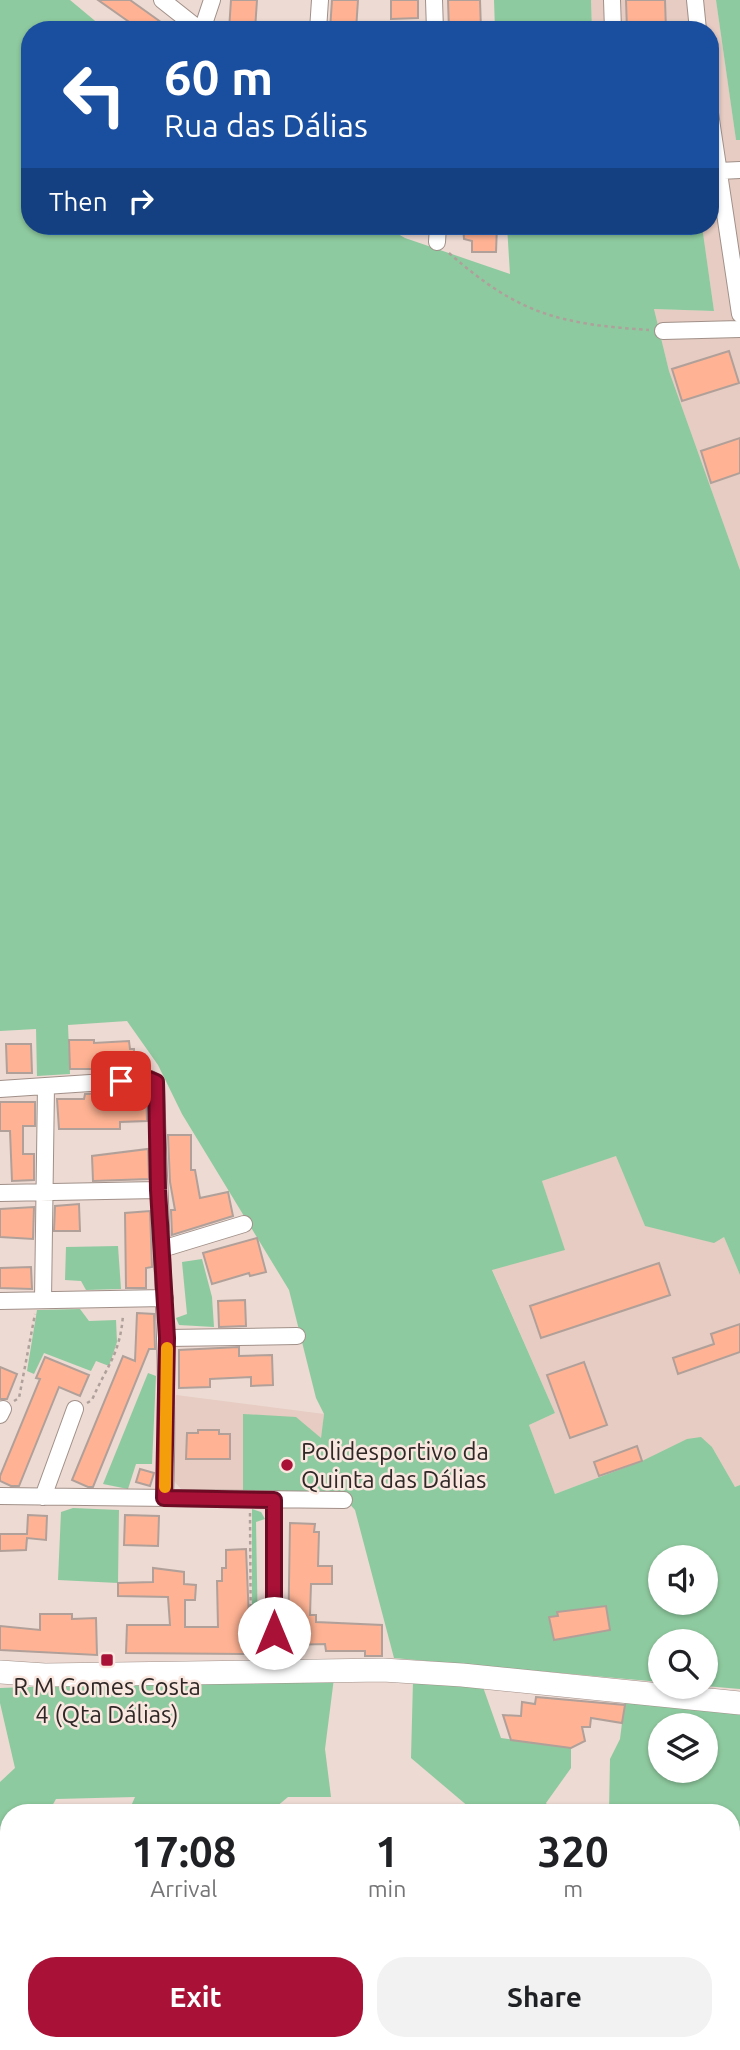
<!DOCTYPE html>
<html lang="en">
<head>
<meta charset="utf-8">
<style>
  :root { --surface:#fff; --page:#f2f2f2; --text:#202124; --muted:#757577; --accent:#a91137 }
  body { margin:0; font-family:Ubuntu,sans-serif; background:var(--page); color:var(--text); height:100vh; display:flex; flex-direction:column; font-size:26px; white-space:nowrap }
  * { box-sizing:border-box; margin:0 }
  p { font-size:23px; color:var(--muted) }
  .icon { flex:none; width:38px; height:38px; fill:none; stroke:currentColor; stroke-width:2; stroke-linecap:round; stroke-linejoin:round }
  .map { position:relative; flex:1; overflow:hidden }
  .side { position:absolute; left:0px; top:1804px; width:740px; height:247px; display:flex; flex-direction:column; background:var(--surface); border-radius:28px 28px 0 0; box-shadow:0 2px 5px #0004 }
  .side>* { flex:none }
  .hud { position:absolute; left:21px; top:21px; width:698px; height:214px; border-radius:28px; box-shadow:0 2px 5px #0004; background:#1a4fa0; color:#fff; overflow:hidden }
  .controls { position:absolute; left:648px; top:1545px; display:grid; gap:14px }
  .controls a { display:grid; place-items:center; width:70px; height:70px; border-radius:50%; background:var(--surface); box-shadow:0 2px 5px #0004; font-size:35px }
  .pin { position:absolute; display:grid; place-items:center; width:60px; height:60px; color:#fff; margin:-30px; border-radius:14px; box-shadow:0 4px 10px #0006 }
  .me { position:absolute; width:77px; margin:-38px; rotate:0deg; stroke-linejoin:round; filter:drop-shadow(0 0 5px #0008) }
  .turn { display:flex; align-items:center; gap:24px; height:147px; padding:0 28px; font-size:32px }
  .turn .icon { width:91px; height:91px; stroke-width:2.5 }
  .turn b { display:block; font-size:49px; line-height:60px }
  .then { display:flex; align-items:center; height:66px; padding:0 28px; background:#0003; gap:14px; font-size:26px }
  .eta { display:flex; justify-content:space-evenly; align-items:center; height:119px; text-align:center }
  .eta b { font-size:42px; font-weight:600; line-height:49px }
  .cta { display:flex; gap:14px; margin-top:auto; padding:14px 28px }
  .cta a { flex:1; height:80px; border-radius:28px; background:var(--accent); color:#fff; font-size:28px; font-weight:600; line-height:80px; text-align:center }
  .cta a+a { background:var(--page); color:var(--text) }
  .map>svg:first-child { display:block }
</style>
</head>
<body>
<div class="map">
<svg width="740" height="2050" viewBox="0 0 740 2050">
  <rect width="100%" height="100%" fill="#ecdad3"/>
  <!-- built -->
  <path fill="#e6ccc2" d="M591,0H716L736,140H740V570L669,371L654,309L714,311L702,226H710V30H592Z
    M617,1155L645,1226L724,1237L740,1275V1485L735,1487L712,1447L642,1461L555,1494L529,1425L555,1413L492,1269L564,1250L542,1181Z
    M176,1395L324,1414L321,1439L244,1414L243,1491L182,1490L174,1481Z"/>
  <!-- green -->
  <path fill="#8eca9f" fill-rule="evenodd" d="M0,0H70L106,30H30V226H384L405,238L510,274L507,226H702L714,311L654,309L669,371L740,570V1275L724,1237L714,1243L645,1226L616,1156L542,1181L565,1250L492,1270L555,1413L529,1425L555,1494L642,1461L687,1439L701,1437L712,1447L735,1487L740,1485V1689L705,1686V1642H660V1682L394,1658L355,1510L339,1492L243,1491V1414L296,1417L321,1438L324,1414L316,1398L289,1290L182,1114L158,1065L127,1021L68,1025L70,1074L37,1076L36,1029L0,1031ZM660,1558H705V1603H660Z
    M494,0H591L592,30H495Z
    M716,0H740V140H736Z
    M118,1246L121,1289L86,1290L81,1281L65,1280L66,1247Z
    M202,1259L212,1297L214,1327L179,1325L176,1318L187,1314L182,1262Z
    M80,1309L89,1321L116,1320L117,1342L109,1366L96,1361L91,1371L44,1353L34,1374L27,1371L37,1310Z
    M148,1373L156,1376L152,1464H136L128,1489L103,1484Z
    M73,1508L119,1510L118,1583L58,1580L61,1512Z
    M252,1509L261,1512L265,1519L256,1522L258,1637L266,1642L258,1655L252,1656Z
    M312,1677L334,1678L325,1749L331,1797H288L269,1813H128L135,1797L56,1799L48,1813H9V1850L0,1848V1782L15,1768L0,1703V1688Z
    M413,1681L483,1687L501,1738L571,1748V1768L546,1803L553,1813H476L411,1758Z
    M625,1699L740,1712V2050H635L633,2042H732V1813H609L610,1759L620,1739ZM660,1726H705V1771H660Z
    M26,2042H126L119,2050H27Z"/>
  <!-- building -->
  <path fill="#ffb394" stroke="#b1a099" stroke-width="2" d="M98,0H130L172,30H128L132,24Z
    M231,0H257L255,30H229Z
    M332,0H358L356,30H330Z
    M391,0H418V18L391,19Z
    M448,0H480L481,30H449Z
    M626,0H665L666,30H627Z
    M463,226H497L496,252H472V241L464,239Z
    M729,351L739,383L682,401L672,369Z
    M740,438V473L711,483L701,451Z
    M69,1040H94V1043L129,1041L130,1049H134L135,1069H70Z
    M6,1044H31L32,1073H7Z
    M146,1091L147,1121L120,1122V1129H59L57,1099H84L85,1094Z
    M0,1102H35V1126H23V1154H34V1180L12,1181L10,1131H0Z
    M168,1135H191V1170H195L200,1198L228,1192L233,1216L172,1235L171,1210H175L170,1182Z
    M148,1149L149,1179L93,1181L92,1156Z
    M79,1204L80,1231H54L55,1206Z
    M34,1207L33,1239L0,1237V1209Z
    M150,1211L152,1267L146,1268V1288H126L125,1213Z
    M257,1238L266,1272L250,1276L249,1273L212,1284L203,1253Z
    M659,1263L670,1295L541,1338L530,1306Z
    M31,1267L32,1289L0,1288V1268Z
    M245,1300L246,1326L219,1327L218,1301Z
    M137,1313L154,1314L155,1349H149L93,1487H88L72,1480L123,1356L135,1361Z
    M740,1324V1352L678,1374L673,1358L714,1344L711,1334Z
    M239,1347V1356L272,1355L273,1385L251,1386V1377L210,1379V1387L179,1388V1350Z
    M45,1357L89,1375L80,1396L59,1387L19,1486H11L0,1481V1476L40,1379L36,1378Z
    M584,1362L607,1425L570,1438L547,1375Z
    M0,1367L17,1374L7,1399H0Z
    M198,1430H219V1434H230V1459H186L187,1433H198Z
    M637,1446L642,1461L599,1476L594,1462Z
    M140,1469L154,1473L150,1486L136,1482Z
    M28,1515L47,1516L46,1540L27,1538L26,1550L0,1551V1534H27Z
    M125,1515L159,1516L158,1546L124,1545Z
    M290,1523L315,1524L314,1532H319L318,1566H332V1584H311L310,1615H316V1622L382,1625V1656H365V1651H326L325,1644L288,1645Z
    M246,1549L250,1642H245V1654L126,1653L127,1625H170L168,1597L118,1596V1583L153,1582V1568L184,1572V1584L196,1585L195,1600H185V1627H218L217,1581H222V1568H226V1550Z
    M606,1606L610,1630L554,1640L549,1617L558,1616L557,1612Z
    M40,1614H72V1619L96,1618L97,1655L0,1650V1626L40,1630Z
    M536,1697L625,1705L622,1723L591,1718L590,1727H582L585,1741L571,1748L511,1740L503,1715L521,1716L522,1702L535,1704Z"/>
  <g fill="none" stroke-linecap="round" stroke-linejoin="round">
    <defs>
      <path id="minor" d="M162,0L200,30
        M434,0L435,30
        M612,0L613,30
        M695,0L698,30
        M202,30L212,0
        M318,30L320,0
        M710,113L740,314
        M719,171L740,170
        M437,242L438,226
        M663,331L740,329
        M0,1089L150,1079L156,1082C159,1221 170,1359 165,1498
        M0,1193L158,1190
        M162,1249L244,1224
        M43,1300L46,1086
        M0,1301L165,1298
        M167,1338L297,1336
        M0,1415L3,1409
        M0,1496L344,1500
        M43,1497L75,1409
        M274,1500V1670"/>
      <path id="secondary" d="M0,1672L45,1675L383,1670L462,1675L740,1703"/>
    </defs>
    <!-- minor casing -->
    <use href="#minor" stroke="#a19089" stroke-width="18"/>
    <!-- secondary casing -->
    <use href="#secondary" stroke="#a19089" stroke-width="24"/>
    <!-- path -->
    <path stroke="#afa09b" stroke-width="2.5" stroke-dasharray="3.5 3.5" stroke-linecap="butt" d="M449,253C518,314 559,324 649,330
      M14,1401L19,1398L35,1314
      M87,1403L92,1400C107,1365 120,1355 123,1315
      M250,1513L251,1654"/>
    <!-- minor -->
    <use href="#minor" stroke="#fff" stroke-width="16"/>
    <!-- secondary -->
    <use href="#secondary" stroke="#fff" stroke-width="23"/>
  </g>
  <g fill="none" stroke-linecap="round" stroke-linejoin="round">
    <defs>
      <path id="route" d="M121,1081L149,1079L156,1082L158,1190L167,1338L164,1498L274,1500V1633"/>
    </defs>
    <!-- route casing -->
    <use href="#route" stroke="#6e0b24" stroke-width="18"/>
    <!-- route -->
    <use href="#route" stroke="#a91137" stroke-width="12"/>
    <!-- slow -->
    <path stroke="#f59e0b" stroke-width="12" d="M165,1487L167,1348"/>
  </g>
  <!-- markers -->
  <g fill="#a91137" stroke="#fae7e0" stroke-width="2.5">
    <circle cx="287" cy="1465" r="7"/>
    <rect x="100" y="1653" width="14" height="14" rx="3.5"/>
  </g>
  <g text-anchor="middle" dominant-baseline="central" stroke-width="5" stroke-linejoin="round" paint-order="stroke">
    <!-- poi labels -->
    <g font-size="24" fill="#2f2826" stroke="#fae7e0" text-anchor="start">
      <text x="301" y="1451">Polidesportivo da<tspan x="301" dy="28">Quinta das Dálias</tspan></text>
      <text x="107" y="1686" text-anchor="middle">R M Gomes Costa<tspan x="107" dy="28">4 (Qta Dálias)</tspan></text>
    </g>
  </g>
</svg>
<div class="controls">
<a><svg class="icon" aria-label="sound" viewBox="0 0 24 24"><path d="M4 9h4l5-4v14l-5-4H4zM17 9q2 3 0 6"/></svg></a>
<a><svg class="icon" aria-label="search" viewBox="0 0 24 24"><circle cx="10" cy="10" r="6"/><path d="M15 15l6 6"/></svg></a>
<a><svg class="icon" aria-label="layers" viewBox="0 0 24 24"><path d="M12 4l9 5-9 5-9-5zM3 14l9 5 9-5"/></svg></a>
</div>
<div class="pin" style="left:121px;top:1081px;background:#d93025"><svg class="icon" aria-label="arrive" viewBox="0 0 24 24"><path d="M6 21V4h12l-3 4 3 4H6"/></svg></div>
<svg class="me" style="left:274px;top:1633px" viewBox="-20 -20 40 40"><circle r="19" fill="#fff"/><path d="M0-13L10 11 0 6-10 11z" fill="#a91137"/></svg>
<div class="hud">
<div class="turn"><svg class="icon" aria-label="left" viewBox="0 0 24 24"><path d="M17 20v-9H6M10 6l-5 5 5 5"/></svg><div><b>60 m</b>Rua das Dálias</div></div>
<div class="then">Then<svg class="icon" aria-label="right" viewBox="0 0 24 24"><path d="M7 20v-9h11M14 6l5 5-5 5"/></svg></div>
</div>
<section class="side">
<div class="eta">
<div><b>17:08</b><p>Arrival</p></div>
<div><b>1</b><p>min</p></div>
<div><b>320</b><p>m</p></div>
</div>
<div class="cta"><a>Exit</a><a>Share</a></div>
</section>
</div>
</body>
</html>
